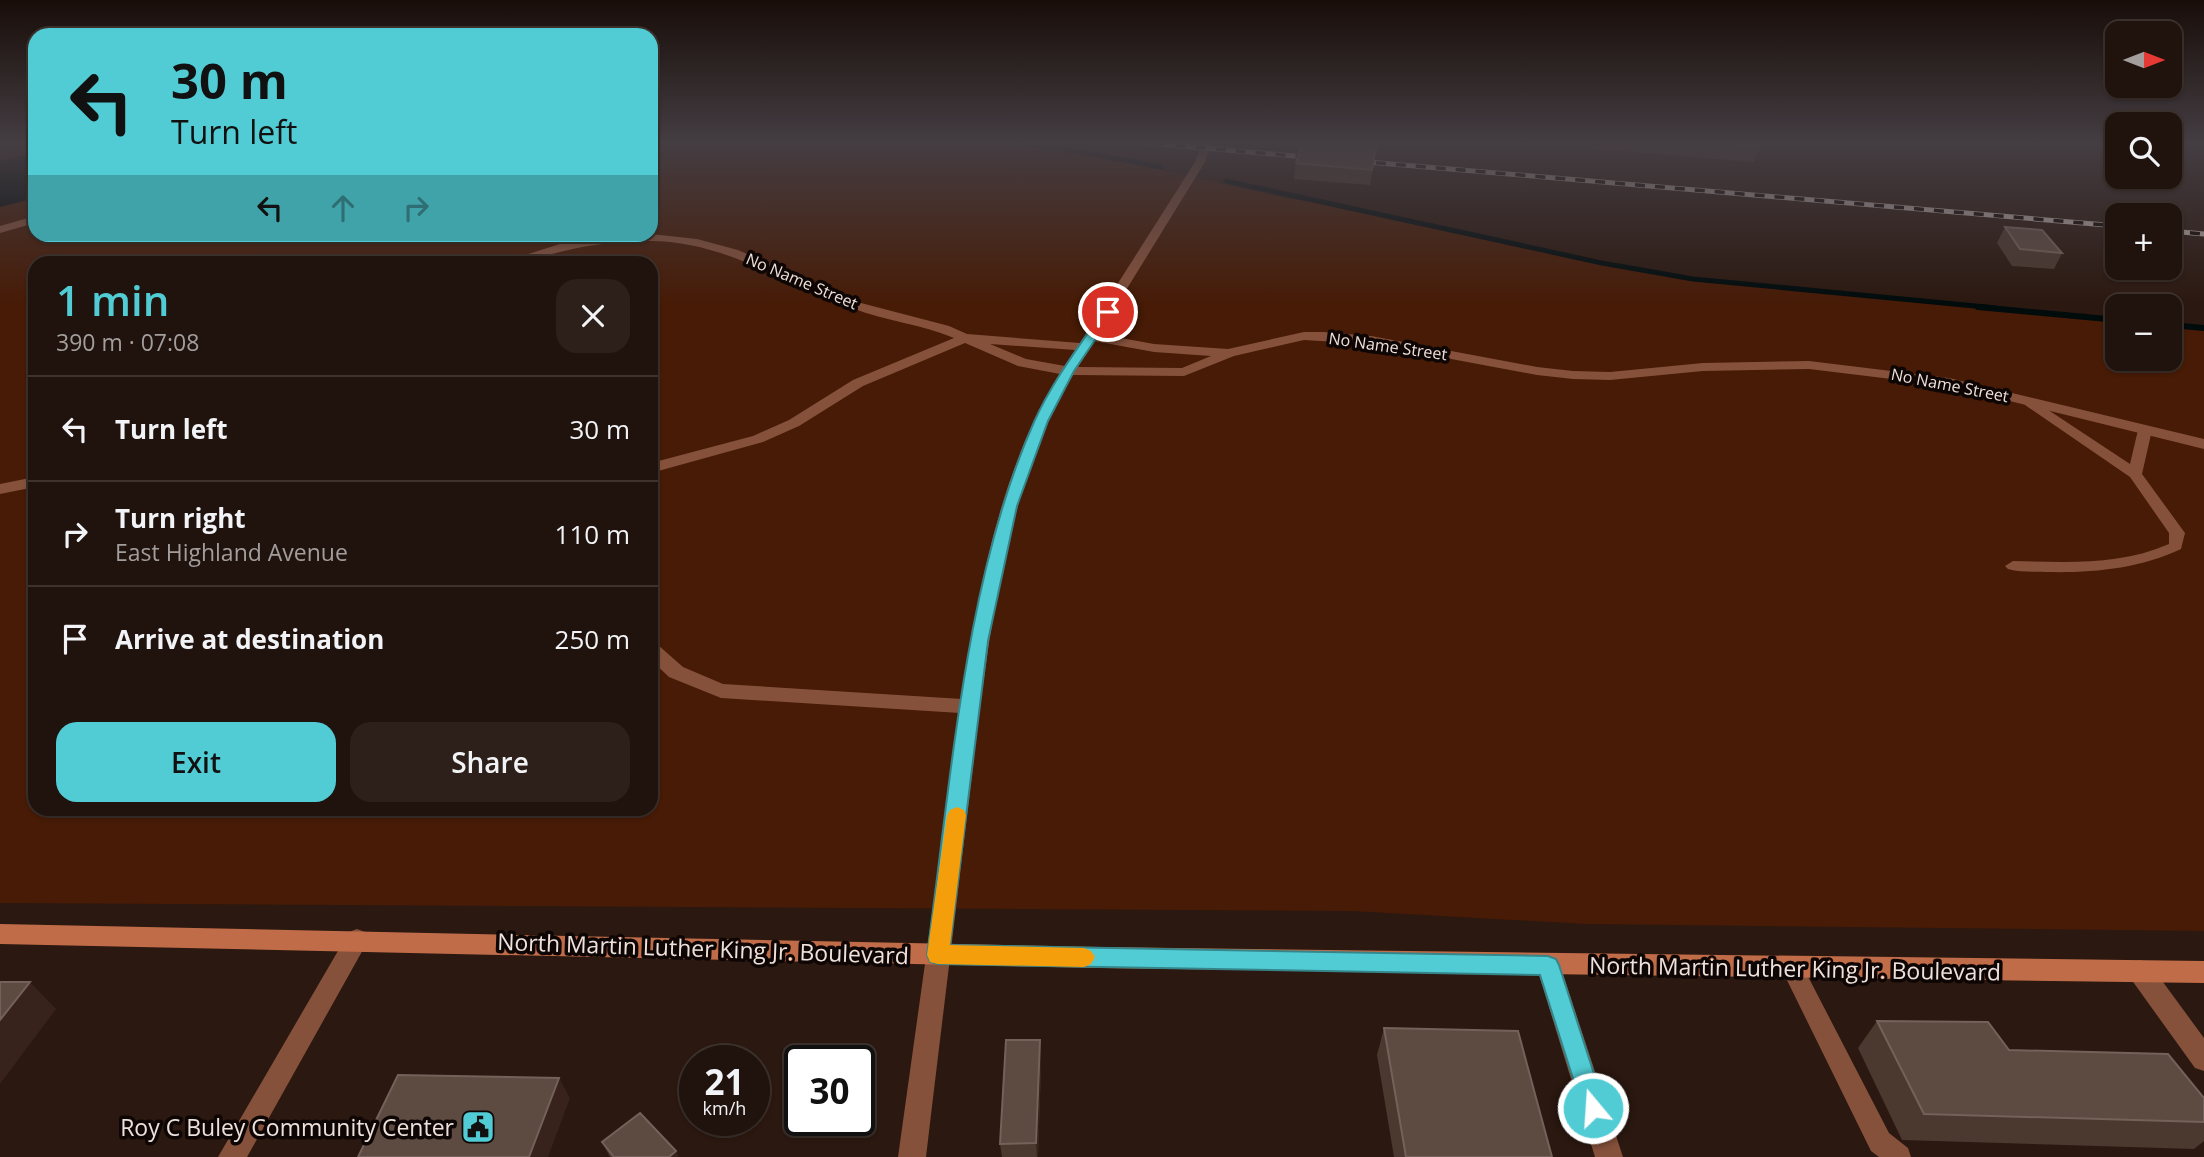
<!DOCTYPE html>
<html lang="en">
<head>
<meta charset="utf-8">
<style>
  :root { --surface:#20120c; --page:#2d201a; --text:#f1f3f6; --muted:#a29e9d; --line:#3d322d; --accent:#51ccd4 }
  body { margin:0; font-family:"Open Sans",sans-serif; background:var(--page); color:var(--text); height:100vh; display:flex; flex-direction:column; font-size:26px; white-space:nowrap }
  * { box-sizing:border-box; margin:0 }
  p { font-size:23px; color:var(--muted) }
  .icon { flex:none; width:38px; height:38px; fill:none; stroke:currentColor; stroke-width:2; stroke-linecap:round; stroke-linejoin:round }
  .map { position:relative; flex:1; overflow:hidden }
  .side { position:absolute; left:28px; top:256px; width:630px; height:560px; display:flex; flex-direction:column; background:var(--surface); border-radius:21px; box-shadow:0 2px 5px #0004,0 0 0 2px var(--line) }
  .side>* { flex:none }
  .banner { position:absolute; left:28px; top:28px; width:630px; height:214px; border-radius:21px; box-shadow:0 2px 5px #0004,0 0 0 2px var(--line); background:#51ccd4; color:#111; overflow:hidden }
  .needle { width:46px; rotate:90deg }
  .fabs { position:absolute; left:2105px; top:21px; display:grid; gap:14px }
  .fabs a { display:grid; place-items:center; width:77px; height:77px; border-radius:14px; background:var(--surface); box-shadow:0 2px 5px #0004,0 0 0 2px var(--line); font-size:35px }
  .speed { position:absolute; left:679px; top:1045px; display:flex; gap:14px; font-size:35px; font-weight:700; text-align:center }
  .speed>* { display:grid; place-content:center; width:91px; height:91px; border-radius:50%; background:var(--surface); box-shadow:0 2px 5px #0004,0 0 0 2px var(--line); line-height:1 }
  .speed small { font-size:18px; font-weight:400 }
  .speed .limit { border:4px solid #111; border-radius:10px; background:#fff; color:#111 }
  .pin { position:absolute; display:grid; place-items:center; width:60px; height:60px; color:#fff; margin:-30px; border:4px solid #fff; border-radius:50%; box-shadow:0 2px 7px #0007 }
  .me { position:absolute; width:77px; margin:-38px; rotate:342deg; stroke-linejoin:round; filter:drop-shadow(0 0 5px #0008) }
  .turn { display:flex; align-items:center; gap:24px; height:147px; padding:0 28px; font-size:32px }
  .turn .icon { width:91px; height:91px; stroke-width:2.5 }
  .turn b { display:block; font-size:49px; line-height:60px }
  .lanes { display:flex; align-items:center; height:66px; padding:0 28px; background:#0003; justify-content:center; gap:35px; direction:ltr }
  .lanes .off { opacity:.35 }
  .round { display:grid; place-items:center; flex:none; width:74px; height:74px; border-radius:21px; background:var(--page) }
  .head { display:flex; align-items:center; justify-content:space-between; height:119px; padding:0 28px }
  h1 { font-size:42px; font-weight:600; line-height:52px; color:var(--accent) }
  .cta { display:flex; gap:14px; margin-top:auto; padding:14px 28px }
  .cta a { flex:1; height:80px; border-radius:21px; background:var(--accent); color:#111; font-size:28px; font-weight:600; line-height:80px; text-align:center }
  .cta a+a { background:var(--page); color:var(--text) }
  ul { padding:0; list-style:none }
  li { display:flex; align-items:center; gap:21px; height:105px; padding:0 28px; border-top:2px solid var(--line) }
  li div { flex:1 }
  li b { display:block; font-size:26px }
  li em { font-style:normal }
  .map>svg:first-child { display:block }
</style>
</head>
<body>
<div class="map">
<svg width="2204" height="1157" viewBox="0 0 2204 1157">
  <rect width="100%" height="100%" fill="#2b1810"/>
  <!-- green -->
  <path fill="#471b06" fill-rule="evenodd" d="M651,142H996L1066,149L1285,198L1355,209L1693,279L2117,320L2118,359H2170V325L2204,328V931L1587,924L1352,911L0,903V207L35,198V234H651ZM35,262H651V808H35Z"/>
  <!-- water -->
  <path fill="#000b0c" d="M35,153V198L0,207V161Z"/>
  <g fill="none" stroke-linecap="round" stroke-linejoin="round">
    <!-- stream-far1 -->
    <path stroke="#000b0c" stroke-width="5" d="M996,142L1066,149L1161,167
      M1226,181L1602,263L1693,279L1996,308"/>
    <!-- stream -->
    <path stroke="#000b0c" stroke-width="6" d="M1978,307L2118,320
      M2170,325L2204,328"/>
    <!-- lane -->
    <path fill="#86513b" fill-rule="evenodd" d="M2030,398L2130,464L2138,430L2140,427H2150L2152,430L2142,474L2185,533L2181,549C2138,569 2093,573 2046,572C2034,571 2020,573 2008,569L2005,566L2013,561C2066,562 2119,566 2169,544V533L2130,477L2025,405L2024,402Z
      M1792,958L1800,961L1889,1133L1908,1148L1911,1157H1879L1871,1151L1781,968L1784,961Z"/>
    <!-- street -->
    <path fill="#86513b" fill-rule="evenodd" d="M1202,142H1212L1205,162L1099,334L1154,344L1228,349L1304,332H1324L1371,336L1537,367L1573,371L1610,372L1703,363L1809,361L1949,378L2204,439V449L1949,386L1809,369L1703,371L1610,380L1573,379L1537,375L1371,344L1304,340L1234,356L1184,376L1073,375C1000,493 986,664 969,799C955,919 940,1038 926,1157H898L960,713L721,698L669,677L651,660V643L658,645L683,667L723,684L962,699C978,590 1000,469 1060,374L1018,366L965,343L863,386L799,426L763,442L651,473V463L753,436L789,420L853,380L954,338C921,324 885,321 852,308C783,283 721,239 645,241C617,241 588,245 560,252C541,256 523,264 503,262L560,244L607,237L651,234L697,239L738,250L861,303L949,326L967,334L1080,343L1195,162ZM1094,341L1154,352L1211,356L1182,368L1078,367ZM990,344L1075,350L1065,366L1026,359Z
      M35,216V223L0,233V226Z
      M35,477V487L0,494V484Z
      M357,929L365,932L369,939L247,1157H218L349,932Z
      M1548,954L1557,957L1560,965L1623,1157H1595L1536,965L1539,957Z
      M2140,960L2149,963L2204,1038V1071L2195,1068L2131,979L2128,971L2131,963Z"/>
    <!-- secondary -->
    <path fill="#c16c48" fill-rule="evenodd" d="M0,924L1099,947L2204,961V983L1099,968L0,944Z"/>
    <defs>
      <path id="rail" d="M1136,142L1318,158
        M1356,161L2118,226
        M2170,231L2204,234"/>
    </defs>
    <!-- rail casing -->
    <use href="#rail" stroke="#bbaca6" stroke-width="5"/>
    <!-- rail -->
    <use href="#rail" stroke="#0e0604" stroke-width="3.5" stroke-dasharray="10" stroke-linecap="butt"/>
  </g>
  <!-- wall -->
  <path fill="#4b382f" d="M1270,142H1378L1370,185L1294,179L1296,163L1302,146L1269,144Z
    M1516,142H1757L1759,147L1754,162Z
    M2005,227L2062,253L2054,269L2012,266L1997,243Z
    M1877,1021L2009,1050L2204,1098V1141L2194,1149L1902,1140L1858,1048Z
    M1384,1028L1552,1157H1394L1377,1055Z
    M1041,1067L1038,1157H1002L1000,1144Z
    M602,1142L676,1151L678,1157H610Z"/>
  <!-- shaded-wall -->
  <path fill="#37231b" d="M30,982L56,1009L0,1084V1020Z
    M1040,1040L1041,1067L1038,1157H1037L1036,1143Z
    M559,1078L570,1098L548,1157H529Z
    M676,1151L678,1157H669Z"/>
  <!-- building -->
  <path fill="#5d4a41" stroke="#746159" stroke-width="2" d="M1303,142H1377L1372,170L1296,163Z
    M1702,142H1757L1759,147Z
    M2005,227L2042,230L2062,253L2020,249Z
    M0,982H30L0,1020Z
    M1877,1021L1988,1022L2009,1050L2168,1054L2204,1098V1122L1924,1114Z
    M1384,1028L1518,1031L1552,1157H1406Z
    M1006,1040H1040L1036,1143L1000,1144Z
    M398,1075L559,1078L529,1157H358Z
    M640,1113L676,1151L669,1157H614L602,1142Z"/>
  <!-- sky -->
  <linearGradient id="sky" x2="0" y2="1"><stop stop-color="#180d09"/><stop offset="0.47" stop-color="#443d42"/><stop offset="1" stop-color="#443d42" stop-opacity="0"/></linearGradient>
  <rect width="2204" height="304" fill="url(#sky)"/>
  <!-- route -->
  <path fill="#51ccd4" stroke="#35858a" stroke-width="2" d="M1108,309L1114,312L1074,371L1048,421L1017,506L988,641L950,945L1548,956L1556,959L1559,965L1605,1108L1602,1116L1593,1120L1585,1116L1540,975L938,964L930,962L927,955C951,784 964,579 1034,422C1052,382 1079,346 1104,310Z"/>
  <!-- slow -->
  <path fill="#f59e0b" d="M957,807L964,810L966,815L950,945L1084,948L1091,951L1095,957L1091,964L1084,967L938,964L930,962L927,955L947,815L950,810Z"/>
  <!-- icons -->
  <defs>
    <symbol id="civic-square" viewBox="-11 -11 22 22"><rect x="-9" y="-9" width="18" height="18" rx="4" fill="#51ccd4" stroke="#0e0604"/><path d="M-.6-6.5H3V-4.5H.6V-3L4-1V1h2V6H-6V1h2V-1L-.6-3ZM-1.2 2.5V6h2.4V2.5Z" fill="#111"/></symbol>
  </defs>
  <g fill-rule="evenodd">
    <use href="#civic-square" x="459" y="1108" width="38" height="38"/>
  </g>
  <g text-anchor="middle" dominant-baseline="central" stroke-width="7" stroke-linejoin="round" paint-order="stroke">
    <!-- far-street labels -->
    <g font-size="16" fill="#eee0da" stroke="#0e0604">
      <text transform="translate(802 281) rotate(23)">No Name Street</text>
      <text transform="translate(1388 346) rotate(8)">No Name Street</text>
      <text transform="translate(1950 385) rotate(11)">No Name Street</text>
    </g>
    <!-- near-street labels -->
    <g font-size="23" fill="#eee0da" stroke="#0e0604">
      <text transform="translate(703 948) rotate(2)">North Martin Luther King Jr. Boulevard</text>
      <text transform="translate(1795 968) rotate(1)">North Martin Luther King Jr. Boulevard</text>
    </g>
    <!-- near-poi labels -->
    <g font-size="23" fill="#eee0da" stroke="#0e0604" text-anchor="end">
      <text x="454" y="1127">Roy C Buley Community Center</text>
    </g>
  </g>
</svg>
<div class="fabs">
<a><svg class="needle" viewBox="-14 -14 28 28"><path d="M0-13l5 13h-10z" fill="#e53935"/><path d="M0 13l5-13h-10z" fill="#a29e9d"/></svg></a>
<a><svg class="icon" aria-label="search" viewBox="0 0 24 24"><circle cx="10" cy="10" r="6"/><path d="M15 15l6 6"/></svg></a>
<a>+</a>
<a>−</a>
</div>
<div class="speed"><div>21<small>km/h</small></div><div class="limit">30</div></div>
<div class="pin" style="left:1108px;top:312px;background:#d93025"><svg class="icon" aria-label="arrive" viewBox="0 0 24 24"><path d="M6 21V4h12l-3 4 3 4H6"/></svg></div>
<svg class="me" style="left:1593px;top:1108px" viewBox="-20 -20 40 40"><circle r="17" fill="#51ccd4" stroke="#fff" stroke-width="3"/><path d="M0-11L8 9 0 5-8 9z" fill="#fff"/></svg>
<div class="banner">
<div class="turn"><svg class="icon" aria-label="left" viewBox="0 0 24 24"><path d="M17 20v-9H6M10 6l-5 5 5 5"/></svg><div><b>30 m</b>Turn left</div></div>
<div class="lanes"><svg class="icon" aria-label="left" viewBox="0 0 24 24"><path d="M17 20v-9H6M10 6l-5 5 5 5"/></svg><svg class="icon off" aria-label="ahead" viewBox="0 0 24 24"><path d="M12 20V5M6 11l6-6 6 6"/></svg><svg class="icon off" aria-label="right" viewBox="0 0 24 24"><path d="M7 20v-9h11M14 6l5 5-5 5"/></svg></div>
</div>
<section class="side">
<div class="head"><div><h1>1 min</h1><p>390 m · 07:08</p></div><a class="round"><svg class="icon" aria-label="close" viewBox="0 0 24 24"><path d="M6 6l12 12M18 6L6 18"/></svg></a></div>
<ul>
<li><svg class="icon" aria-label="left" viewBox="0 0 24 24"><path d="M17 20v-9H6M10 6l-5 5 5 5"/></svg><div><b>Turn left</b></div><em>30 m</em></li>
<li><svg class="icon" aria-label="right" viewBox="0 0 24 24"><path d="M7 20v-9h11M14 6l5 5-5 5"/></svg><div><b>Turn right</b><p>East Highland Avenue</p></div><em>110 m</em></li>
<li><svg class="icon" aria-label="arrive" viewBox="0 0 24 24"><path d="M6 21V4h12l-3 4 3 4H6"/></svg><div><b>Arrive at destination</b></div><em>250 m</em></li>
</ul>
<div class="cta"><a>Exit</a><a>Share</a></div>
</section>
</div>
</body>
</html>
